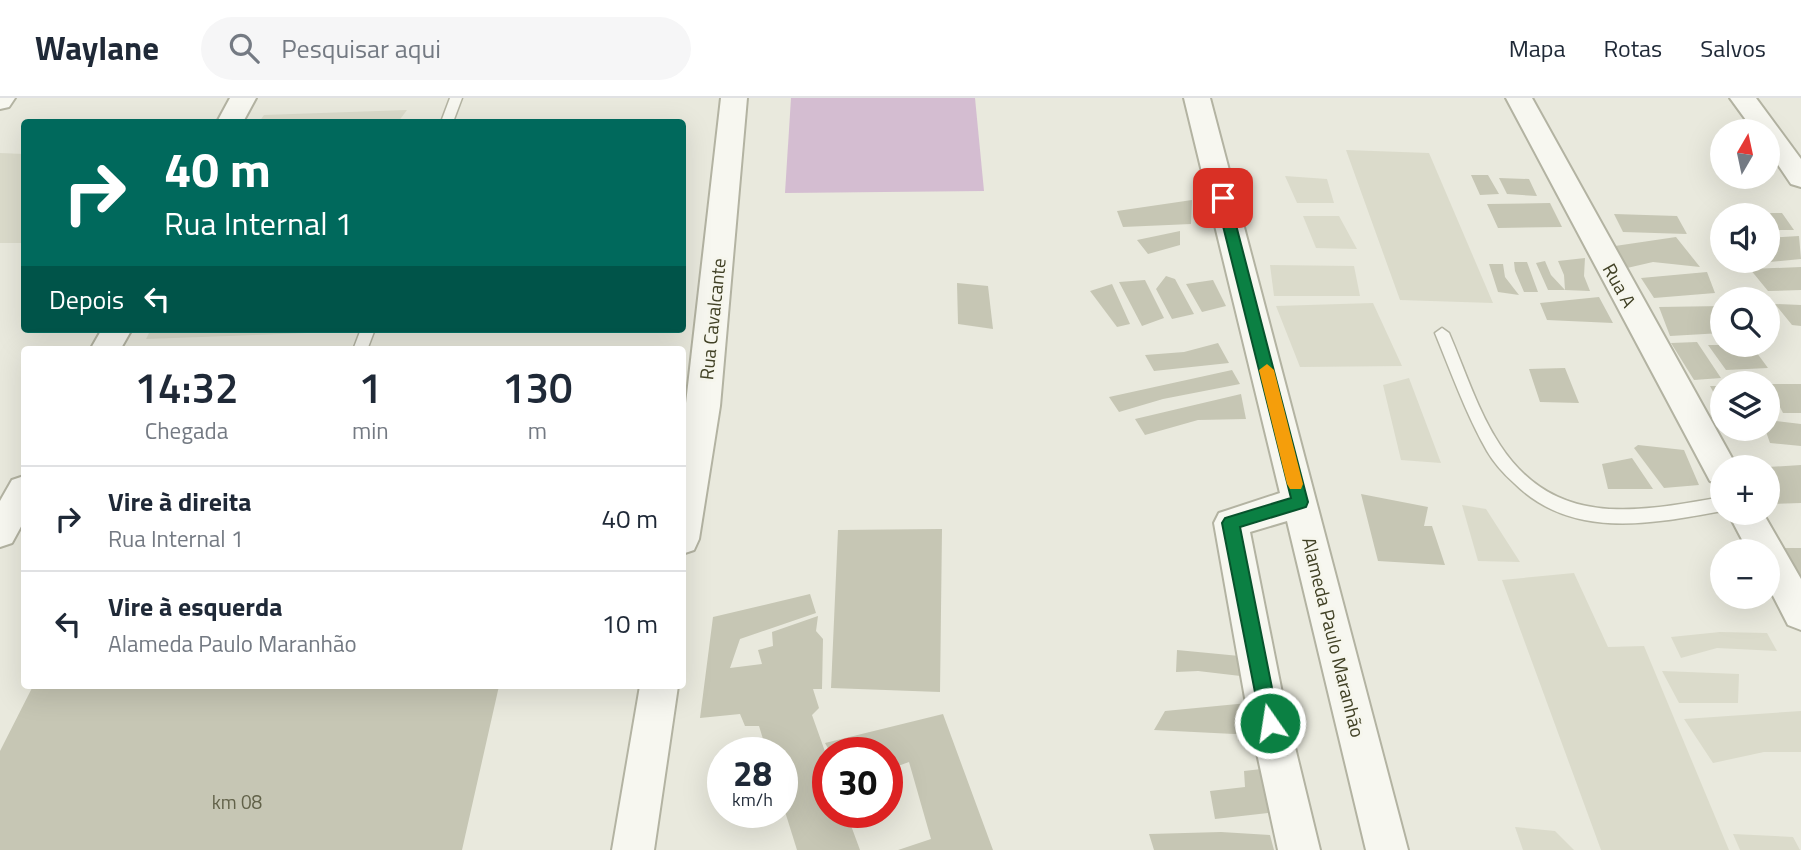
<!DOCTYPE html>
<html lang="pt">
<head>
<meta charset="utf-8">
<style>
  :root { --surface:#fff; --page:#f6f6f7; --text:#1f2937; --muted:#747a83; --line:#e0e1e3 }
  body { margin:0; font-family:"Titillium Web",sans-serif; background:var(--page); color:var(--text); height:100vh; display:flex; flex-direction:column; font-size:26px; white-space:nowrap }
  * { box-sizing:border-box; margin:0 }
  p { font-size:23px; color:var(--muted) }
  .icon { flex:none; width:38px; height:38px; fill:none; stroke:currentColor; stroke-width:2; stroke-linecap:round; stroke-linejoin:round }
  .map { position:relative; flex:1; overflow:hidden }
  .details { position:absolute; left:21px; top:248px; width:665px; height:343px; display:flex; flex-direction:column; background:var(--surface); border-radius:7px; box-shadow:0 7px 28px #0002 }
  .details>* { flex:none }
  .top-card { position:absolute; left:21px; top:21px; width:665px; height:214px; border-radius:7px; box-shadow:0 7px 28px #0002; background:#00695c; color:#fff; overflow:hidden }
  .needle { width:46px; rotate:9deg }
  .controls { position:absolute; left:1710px; top:21px; display:grid; gap:14px }
  .controls a { display:grid; place-items:center; width:70px; height:70px; border-radius:50%; background:var(--surface); box-shadow:0 7px 28px #0002; font-size:35px }
  .speed { position:absolute; left:707px; top:639px; display:flex; gap:14px; font-size:35px; font-weight:700; text-align:center }
  .speed>* { display:grid; place-content:center; width:91px; height:91px; border-radius:50%; background:var(--surface); box-shadow:0 7px 28px #0002; line-height:1 }
  .speed small { font-size:18px; font-weight:400 }
  .speed .limit { border:10px solid #d22; background:#fff; color:#111 }
  .pin { position:absolute; display:grid; place-items:center; width:60px; height:60px; color:#fff; margin:-30px; border-radius:14px; box-shadow:0 4px 10px #0006 }
  .me { position:absolute; width:77px; margin:-38px; rotate:347deg; stroke-linejoin:round; filter:drop-shadow(0 0 5px #0008) }
  .turn { display:flex; align-items:center; gap:24px; height:147px; padding:0 28px; font-size:32px }
  .turn .icon { width:91px; height:91px; stroke-width:2.5 }
  .turn b { display:block; font-size:49px; line-height:60px }
  .then { display:flex; align-items:center; height:66px; padding:0 28px; background:#0003; gap:14px; font-size:26px }
  .eta { display:flex; justify-content:space-evenly; align-items:center; height:119px; text-align:center }
  .eta b { font-size:42px; font-weight:600; line-height:49px }
  ul { padding:0; list-style:none }
  li { display:flex; align-items:center; gap:21px; height:105px; padding:0 28px; border-top:2px solid var(--line) }
  li div { flex:1 }
  li b { display:block; font-size:26px }
  li em { font-style:normal }
  header { display:flex; align-items:center; gap:42px; box-sizing:border-box; height:98px; padding:0 35px; background:var(--surface); border-bottom:2px solid var(--line) }
  header strong { font-size:33px }
  nav { display:flex; gap:38px; margin-inline-start:auto; font-size:24px }
  .search { width:490px; height:63px; background:var(--page); display:flex; align-items:center; gap:18px; box-sizing:border-box; padding:0 24px; border-radius:38px; color:var(--muted); font-size:26px }
  .map>svg:first-child { display:block }
</style>
</head>
<body>
<header>
<strong>Waylane</strong>
<div class="search"><svg class="icon" aria-label="search" viewBox="0 0 24 24"><circle cx="10" cy="10" r="6"/><path d="M15 15l6 6"/></svg>Pesquisar aqui</div>
<nav><a>Mapa</a><a>Rotas</a><a>Salvos</a></nav>
</header>
<div class="map">
<svg width="1801" height="752" viewBox="0 0 1801 752">
  <rect width="100%" height="100%" fill="#e9e9dd"/>
  <!-- built -->
  <path fill="#dbdbcb" d="M407,12L398,24H259L264,17Z
    M1346,52L1429,55L1493,205L1400,202Z
    M0,55L24,56V145H0Z
    M1285,78L1327,81L1334,105H1297Z
    M1303,118H1339L1357,151L1316,150Z
    M1270,167L1354,168L1360,198H1274Z
    M1373,205L1402,268L1300,269L1276,208Z
    M151,231H309L307,235L146,241Z
    M1409,280L1441,365L1401,362L1383,287Z
    M1462,407L1486,411L1520,464L1478,463Z
    M1574,475L1608,549L1644,548L1729,752H1601L1502,482Z
    M1720,534L1767,535L1777,553L1717,550L1681,560L1671,539Z
    M1662,573L1739,576L1738,605H1679Z
    M1801,613V654H1764L1713,665L1684,621Z
    M1515,729L1555,733L1574,752H1523Z
    M1733,736L1793,739L1800,752H1740Z"/>
  <!-- green -->
  <path fill="#d4bdd1" d="M791,0H975L984,93L785,95Z"/>
  <!-- building -->
  <path fill="#c6c6b4" d="M1471,77H1488L1499,96L1480,97Z
    M1499,80L1529,81L1537,98L1507,96Z
    M1192,102L1191,126L1123,129L1117,113Z
    M1550,105L1562,129L1498,130L1487,106Z
    M1768,115H1782L1794,132H1768Z
    M1614,116L1677,118L1687,136L1623,134Z
    M1180,133V147L1148,156L1137,142Z
    M1799,138L1801,161L1748,166L1745,163H1768V140Z
    M1676,139L1700,169L1653,164L1627,170L1615,148Z
    M1585,160L1584,178L1590,193L1565,192L1564,177L1558,163Z
    M1545,163L1551,177L1565,192H1548L1536,165Z
    M1514,164H1527L1538,194H1524L1515,173Z
    M1489,166H1503L1505,179L1519,197L1498,194Z
    M1801,169V192L1768,193L1750,171Z
    M1707,174L1715,195L1654,200L1641,180Z
    M1166,178L1175,181L1194,216L1172,221L1156,191Z
    M1145,182L1164,220L1142,228L1119,184Z
    M1213,182L1226,208L1202,214L1186,186Z
    M957,185L988,188L993,231L958,226Z
    M1112,186L1130,226L1117,229L1090,193Z
    M1599,199L1613,225L1547,222L1540,205Z
    M1775,206L1801,207V228L1792,227Z
    M1722,208V235L1670,238L1659,209Z
    M1697,244L1721,280L1694,282L1671,245Z
    M1218,245L1229,265L1154,273L1145,257L1184,254Z
    M1708,247H1751L1768,270L1726,272Z
    M1565,270L1579,305L1540,304L1529,271Z
    M1232,272L1240,286L1163,301L1119,314L1109,299Z
    M1768,286H1801V315H1783Z
    M1710,288H1722V310Z
    M1241,296L1246,321L1198,322L1145,337L1135,321Z
    M1768,322L1801,326V348L1770,345L1765,331H1768Z
    M1638,347L1684,352L1699,387L1664,390L1634,350Z
    M1632,360L1653,391H1608L1602,366Z
    M1801,367V405L1768,406V369Z
    M1361,396L1428,409L1424,428H1432L1445,467L1378,463Z
    M942,431L940,594L831,590L838,432Z
    M1780,450H1801V480Z
    M810,496L816,515L740,541L730,570L762,566L758,552L773,548L772,534L818,518L816,533L823,541L822,591H813L819,610L812,617L828,662V714H846L860,752H797L782,704V654H767L759,628H745L740,616L700,620L713,519Z
    M1177,552L1250,559L1249,579L1198,573L1176,574Z
    M33,588H499L462,752H0V653Z
    M1248,605L1259,634L1234,636L1154,632L1165,613Z
    M943,616L993,752H898L931,741L909,664L887,672V654H830L825,645Z
    M1270,670L1268,715L1215,721L1210,693L1245,689L1244,673Z
    M1221,734L1270,737L1274,752H1154L1149,736Z"/>
  <g fill="none" stroke-linecap="round" stroke-linejoin="round">
    <defs>
      <path id="lane" d="M450,0H462L453,24H441Z
        M1442,230L1449,235C1465,272 1478,314 1500,347C1555,431 1637,414 1722,399V413C1651,426 1571,442 1514,385C1504,376 1494,365 1487,353C1466,316 1451,274 1435,235Z
        M361,231H375L367,252H353Z"/>
      <path id="street" d="M0,0H15L9,9L0,11Z
        M230,0H256L243,24H217Z
        M721,0H747L720,308L699,441L694,452L682,456V340Z
        M1184,0H1210L1408,752H1366L1287,423L1250,434L1283,600L1320,752H1278L1245,600L1214,425L1219,415L1280,395Z
        M1506,0H1532L1737,369H1722V387L1710,383Z
        M1730,0H1756L1801,61V89L1791,86L1768,52V33H1754Z
        M102,231H132L120,252H90Z
        M24,378V423L12,445L0,449V403L12,382Z
        M1728,415H1763L1801,481V532L1788,527L1768,488V453H1748Z
        M640,588H678L654,752H612Z"/>
    </defs>
    <!-- lane casing -->
    <use href="#lane" stroke="#b3b3a2" stroke-width="3"/>
    <!-- street casing -->
    <use href="#street" stroke="#b3b3a2" stroke-width="4"/>
    <!-- lane -->
    <use href="#lane" fill="#f7f7f0" fill-rule="evenodd"/>
    <!-- street -->
    <use href="#street" fill="#f7f7f0" fill-rule="evenodd"/>
  </g>
  <!-- route -->
  <path fill="#0b8043" stroke="#07532c" stroke-width="2" d="M1223,95L1229,100L1308,404L1306,409L1240,429L1279,625L1277,631L1270,634L1263,631L1261,625L1222,425L1225,420L1291,400L1216,100Z"/>
  <!-- slow -->
  <path fill="#f59e0b" d="M1267,266L1274,272L1303,386L1301,391H1290L1287,386L1259,272Z"/>
  <g text-anchor="middle" dominant-baseline="central" stroke-width="6" stroke-linejoin="round" paint-order="stroke">
    <!-- street labels -->
    <g font-size="19" fill="#414125" stroke="#f6f6ed">
      <text transform="translate(1620 187) rotate(61)">Rua A</text>
      <text transform="translate(712 221) rotate(-84)">Rua Cavalcante</text>
      <text transform="translate(1334 539) rotate(76)">Alameda Paulo Maranhão</text>
    </g>
    <!-- near-number labels -->
    <g font-size="19" fill="#626249">
      <text x="237" y="703">km 08</text>
    </g>
  </g>
</svg>
<div class="controls">
<a><svg class="needle" viewBox="-14 -14 28 28"><path d="M0-13l5 13h-10z" fill="#e53935"/><path d="M0 13l5-13h-10z" fill="#747a83"/></svg></a>
<a><svg class="icon" aria-label="sound" viewBox="0 0 24 24"><path d="M4 9h4l5-4v14l-5-4H4zM17 9q2 3 0 6"/></svg></a>
<a><svg class="icon" aria-label="search" viewBox="0 0 24 24"><circle cx="10" cy="10" r="6"/><path d="M15 15l6 6"/></svg></a>
<a><svg class="icon" aria-label="layers" viewBox="0 0 24 24"><path d="M12 4l9 5-9 5-9-5zM3 14l9 5 9-5"/></svg></a>
<a>+</a>
<a>−</a>
</div>
<div class="speed"><div>28<small>km/h</small></div><div class="limit">30</div></div>
<div class="pin" style="left:1223px;top:100px;background:#d93025"><svg class="icon" aria-label="arrive" viewBox="0 0 24 24"><path d="M6 21V4h12l-3 4 3 4H6"/></svg></div>
<svg class="me" style="left:1270px;top:625px" viewBox="-20 -20 40 40"><circle r="17" fill="#0b8043" stroke="#fff" stroke-width="3"/><path d="M0-11L8 9 0 5-8 9z" fill="#fff"/></svg>
<div class="top-card">
<div class="turn"><svg class="icon" aria-label="right" viewBox="0 0 24 24"><path d="M7 20v-9h11M14 6l5 5-5 5"/></svg><div><b>40 m</b>Rua Internal 1</div></div>
<div class="then">Depois<svg class="icon" aria-label="left" viewBox="0 0 24 24"><path d="M17 20v-9H6M10 6l-5 5 5 5"/></svg></div>
</div>
<section class="details">
<div class="eta">
<div><b>14:32</b><p>Chegada</p></div>
<div><b>1</b><p>min</p></div>
<div><b>130</b><p>m</p></div>
</div>
<ul>
<li><svg class="icon" aria-label="right" viewBox="0 0 24 24"><path d="M7 20v-9h11M14 6l5 5-5 5"/></svg><div><b>Vire à direita</b><p>Rua Internal 1</p></div><em>40 m</em></li>
<li><svg class="icon" aria-label="left" viewBox="0 0 24 24"><path d="M17 20v-9H6M10 6l-5 5 5 5"/></svg><div><b>Vire à esquerda</b><p>Alameda Paulo Maranhão</p></div><em>10 m</em></li>
</ul>
</section>
</div>
</body>
</html>
